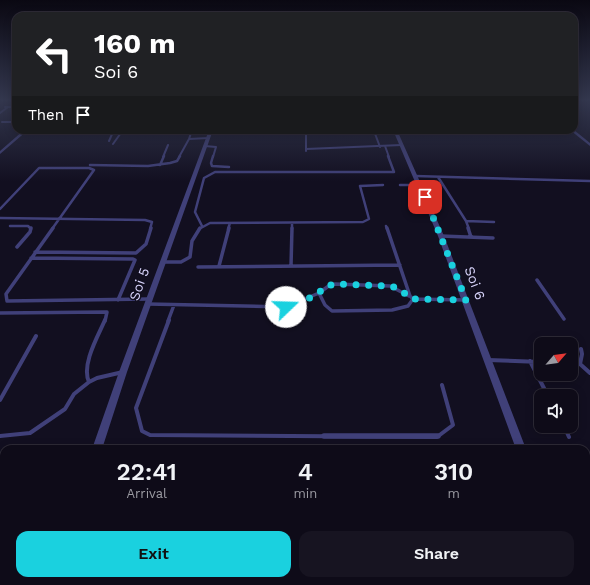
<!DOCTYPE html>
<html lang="en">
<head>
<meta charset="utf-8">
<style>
  :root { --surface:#0e0b18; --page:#171421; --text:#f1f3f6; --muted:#9b9ba2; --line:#2e2b37; --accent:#1ad1df }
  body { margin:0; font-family:"Work Sans",sans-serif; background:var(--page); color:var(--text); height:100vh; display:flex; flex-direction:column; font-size:15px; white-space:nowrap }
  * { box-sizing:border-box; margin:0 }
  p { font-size:13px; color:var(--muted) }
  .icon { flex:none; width:22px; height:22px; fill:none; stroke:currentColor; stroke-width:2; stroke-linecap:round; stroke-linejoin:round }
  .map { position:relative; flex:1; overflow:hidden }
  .details { position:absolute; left:0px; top:445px; width:590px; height:140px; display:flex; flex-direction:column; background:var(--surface); border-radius:12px 12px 0 0; box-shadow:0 2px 10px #0003,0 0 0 1px var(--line) }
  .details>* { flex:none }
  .hud { position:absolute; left:12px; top:12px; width:566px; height:122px; border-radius:12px; box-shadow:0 2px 10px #0003,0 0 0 1px var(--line); background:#202124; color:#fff; overflow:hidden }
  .needle { width:26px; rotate:62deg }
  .controls { position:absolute; left:534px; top:337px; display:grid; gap:8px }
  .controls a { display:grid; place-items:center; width:44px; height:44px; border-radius:8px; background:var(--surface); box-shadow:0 2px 10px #0003,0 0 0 1px var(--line); font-size:20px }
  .pin { position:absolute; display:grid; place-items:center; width:34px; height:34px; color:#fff; margin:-17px; border-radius:8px; box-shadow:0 2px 6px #0006 }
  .me { position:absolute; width:44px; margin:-22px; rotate:69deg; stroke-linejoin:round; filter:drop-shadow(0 0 3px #0008) }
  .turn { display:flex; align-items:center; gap:14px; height:84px; padding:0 16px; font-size:18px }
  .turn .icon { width:52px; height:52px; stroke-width:2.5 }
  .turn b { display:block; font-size:28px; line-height:34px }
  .then { display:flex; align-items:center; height:38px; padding:0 16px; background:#0003; gap:8px; font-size:15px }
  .eta { display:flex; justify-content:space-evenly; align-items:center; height:68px; text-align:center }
  .eta b { font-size:24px; font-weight:600; line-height:28px }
  .action { display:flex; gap:8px; margin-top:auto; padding:8px 16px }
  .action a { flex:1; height:46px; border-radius:12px; background:var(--accent); color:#111; font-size:16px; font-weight:600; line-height:46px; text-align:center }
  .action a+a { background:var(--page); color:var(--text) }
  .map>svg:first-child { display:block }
</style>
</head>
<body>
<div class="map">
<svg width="590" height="585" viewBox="0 0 590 585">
  <rect width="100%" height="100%" fill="#120f20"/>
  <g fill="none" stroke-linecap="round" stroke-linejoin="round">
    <!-- service-far4 -->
    <path stroke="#404079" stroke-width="2" d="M5,107H16
      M0,113L8,107
      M2,122H16
      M192,130L189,139L208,138
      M268,130L300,131
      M306,130V134L374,132
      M374,131L380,147
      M24,132H46
      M90,132H113L109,141
      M482,133L480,131L501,132L507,130
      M306,134V151
      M113,144L123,130
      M205,146L216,147L213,157
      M385,146L389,157
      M306,149L401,145
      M163,157L168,145
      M179,157L189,139"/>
    <!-- service-far3 -->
    <path stroke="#404079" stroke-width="2.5" d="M213,156L211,163L212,166L229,167
      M90,165L148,166L170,163L177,161L180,156
      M160,165L164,156
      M415,176L590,181
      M438,177L466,221
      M400,185H419
      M0,209L39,168H89L94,170L52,229
      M0,218L145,220L152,222L150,229
      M10,226H28L31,229
      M202,226L195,212L204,178L215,172H394L388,156
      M386,226L387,229
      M199,229L210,223L363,222L369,219L360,186L383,185
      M228,229L230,223
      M292,229V223
      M469,229L466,221L494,222"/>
    <!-- service-far2 -->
    <path stroke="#404079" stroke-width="3.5" d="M53,228L6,294L7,301L149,299
      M387,228L410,296L413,299L466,300
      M468,228L471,237
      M441,236L493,238
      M17,247L30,232L31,228
      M35,252L136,253L146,244L151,228
      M31,258L133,259L135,260L118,300
      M163,262H181L190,257L192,241L200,228
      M219,266L229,228
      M291,266L292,228
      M198,267L400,265
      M537,280L564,319
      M319,293L330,285L335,284L390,286L409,296
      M148,304L286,307L319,293L325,305L332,311L392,310L408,306L413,299
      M0,313L107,312L105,321
      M168,321L174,305"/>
    <!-- service-far1 -->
    <path stroke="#404079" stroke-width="4" d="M169,320L136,408L142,431L150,435L437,437L453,425L442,385
      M488,360L541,362
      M530,361L548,396
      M571,362L580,364L590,373
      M580,364L582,354L581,349
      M89,382C81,365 98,336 105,320
      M0,400L36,336
      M564,426L569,437
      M0,436L30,433L65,409L74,394L89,382L97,378L123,372"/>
    <!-- service -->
    <path stroke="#404079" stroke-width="5.5" d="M324,436H438
      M125,585L126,581"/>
    <!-- minor -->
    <path fill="#404079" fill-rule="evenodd" d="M24,130H28L0,154V151Z
      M209,130H213L127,372L102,449H92L119,372Z
      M393,130H397L444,236L526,449H516L438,236Z
      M570,130H574L590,143V146Z
      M45,581H57L55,585H43Z
      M572,581H584L585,585H573Z"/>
    <!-- secondary -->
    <path fill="#7575ef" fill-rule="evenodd" d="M586,469H590V483H586Z
      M0,478H4V492H0Z"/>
  </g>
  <!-- sky -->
  <linearGradient id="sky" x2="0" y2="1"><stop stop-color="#0a0812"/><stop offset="0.55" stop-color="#33374e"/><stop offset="1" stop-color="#33374e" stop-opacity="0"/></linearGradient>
  <rect width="590" height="182" fill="url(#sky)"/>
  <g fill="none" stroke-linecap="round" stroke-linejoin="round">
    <!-- route -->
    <path stroke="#1ad1df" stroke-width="7" stroke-dasharray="0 12.6" d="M286,307C296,305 309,299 318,293C324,289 328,285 335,284L390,286L397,288L413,299L466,300L425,197"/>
  </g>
  <g text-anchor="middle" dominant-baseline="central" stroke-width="3" stroke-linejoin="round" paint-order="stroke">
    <!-- street labels -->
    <g font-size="14" fill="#d7d3fa" stroke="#120f20">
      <text transform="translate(475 283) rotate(69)">Soi 6</text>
      <text transform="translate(139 284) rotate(-70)">Soi 5</text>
    </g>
  </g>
</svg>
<div class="controls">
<a><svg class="needle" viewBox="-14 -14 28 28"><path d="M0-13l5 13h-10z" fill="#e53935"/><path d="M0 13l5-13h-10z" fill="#9b9ba2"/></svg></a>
<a><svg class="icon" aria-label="sound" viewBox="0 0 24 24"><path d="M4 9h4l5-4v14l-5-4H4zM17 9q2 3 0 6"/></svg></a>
</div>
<div class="pin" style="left:425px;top:197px;background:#d93025"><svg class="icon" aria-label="arrive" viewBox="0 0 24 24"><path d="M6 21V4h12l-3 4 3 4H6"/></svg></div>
<svg class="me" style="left:286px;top:307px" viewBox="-20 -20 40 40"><circle r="19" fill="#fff"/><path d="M0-13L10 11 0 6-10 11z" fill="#1ad1df"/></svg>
<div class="hud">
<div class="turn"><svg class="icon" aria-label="left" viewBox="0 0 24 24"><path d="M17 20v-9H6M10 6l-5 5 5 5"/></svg><div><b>160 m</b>Soi 6</div></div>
<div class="then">Then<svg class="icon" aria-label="arrive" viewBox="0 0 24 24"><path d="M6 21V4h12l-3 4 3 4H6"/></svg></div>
</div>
<section class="details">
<div class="eta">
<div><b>22:41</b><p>Arrival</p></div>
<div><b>4</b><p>min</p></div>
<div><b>310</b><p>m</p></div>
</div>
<div class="action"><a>Exit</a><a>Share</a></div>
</section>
</div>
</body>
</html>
